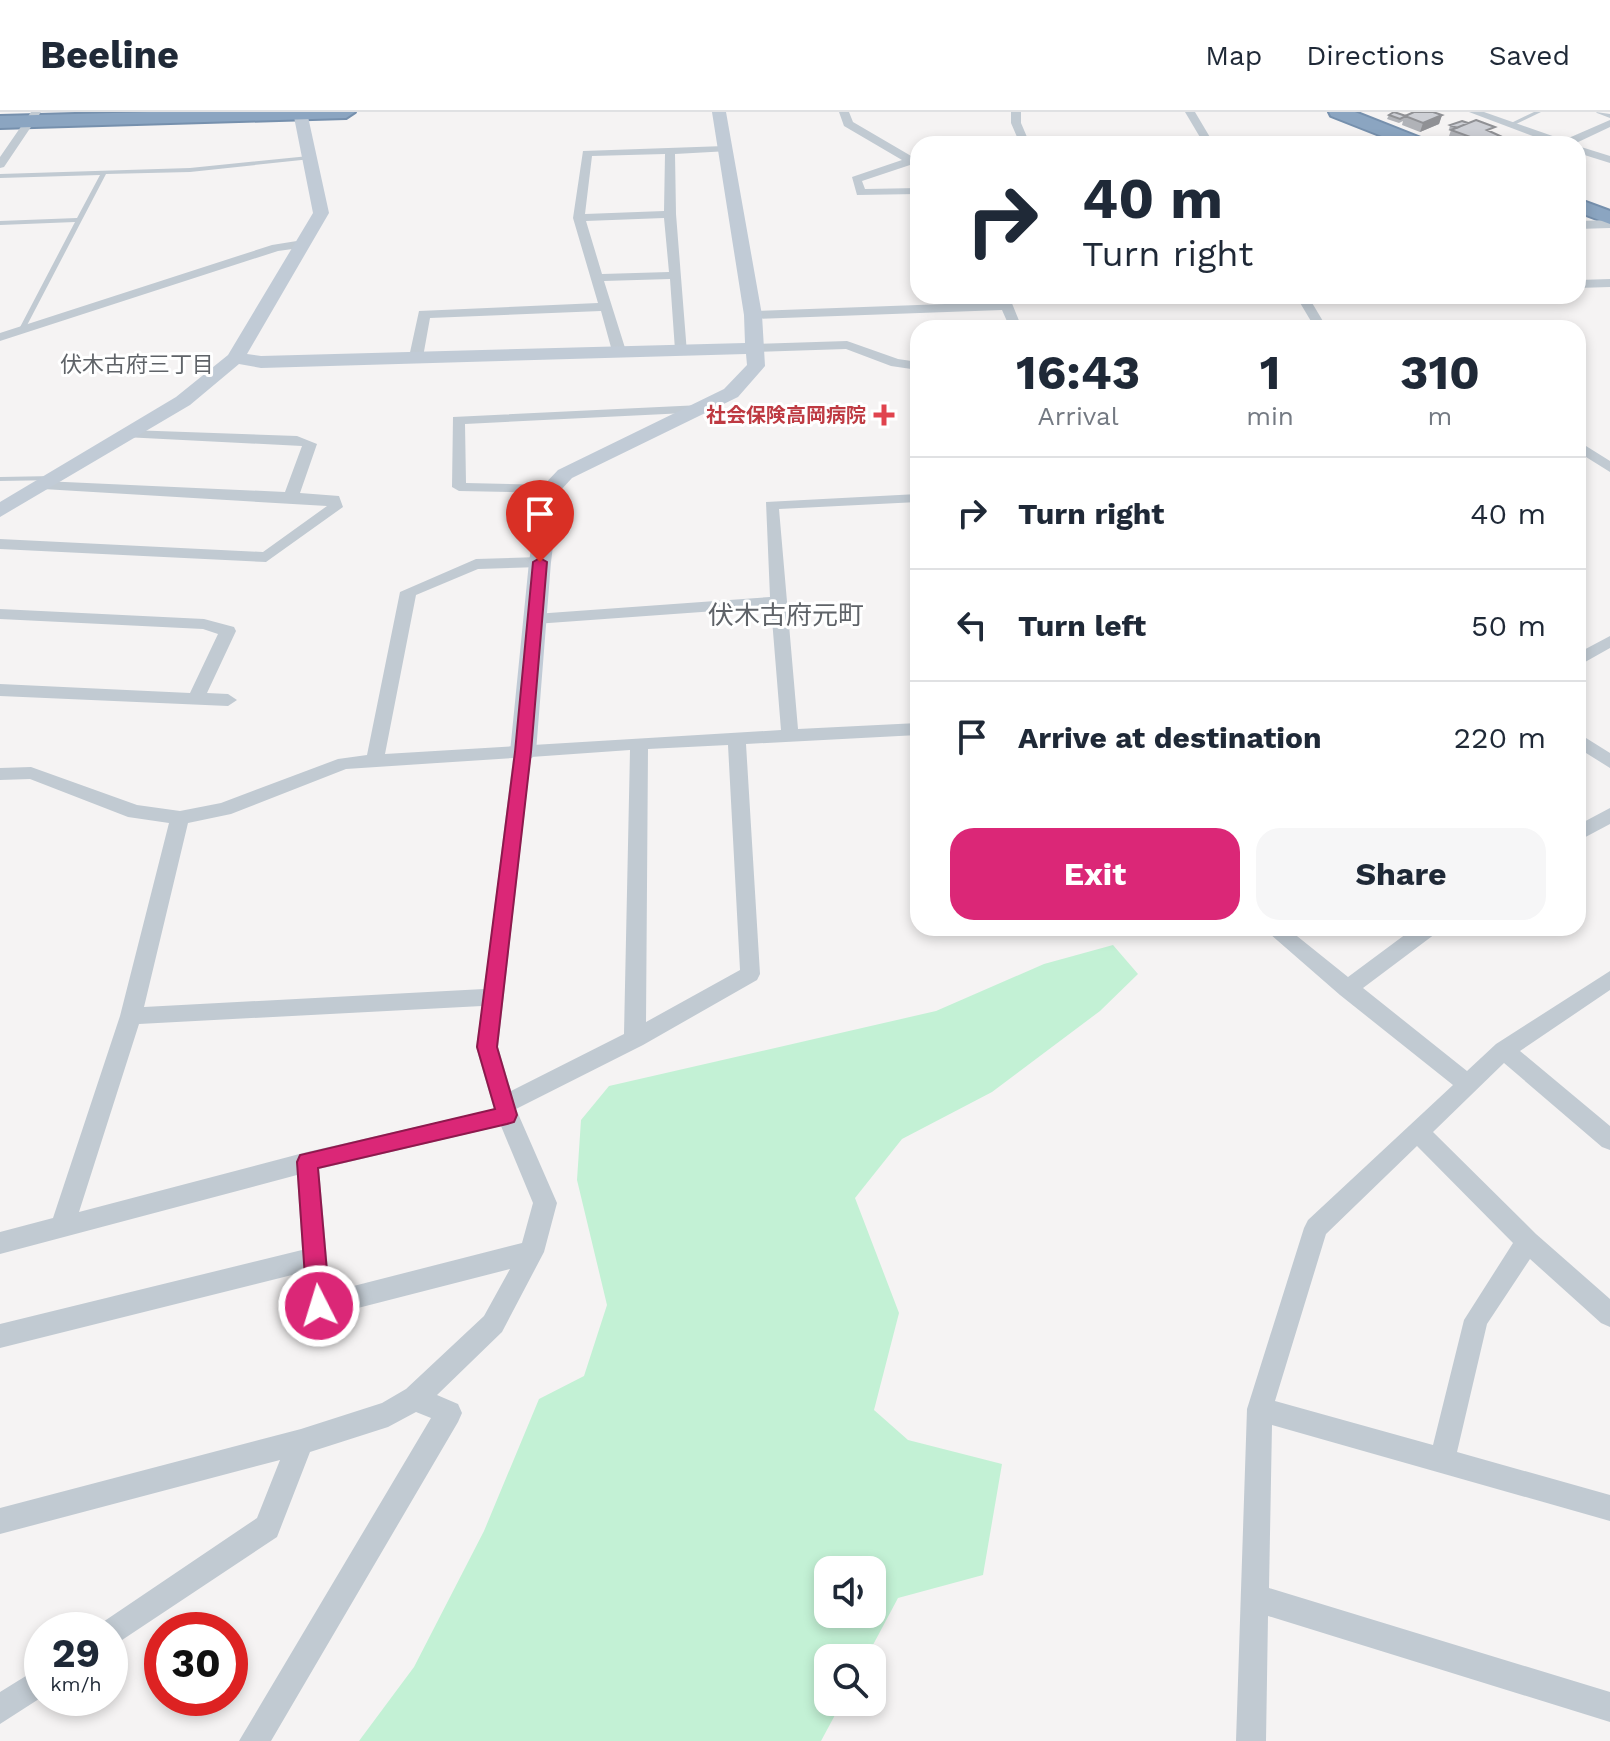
<!DOCTYPE html>
<html lang="en">
<head>
<meta charset="utf-8">
<style>
  :root { --surface:#fff; --page:#f6f6f7; --text:#1f2937; --muted:#747a83; --line:#e0e1e3; --accent:#db2777 }
  body { margin:0; font-family:"Work Sans","Noto Sans JP",sans-serif; background:var(--page); color:var(--text); height:100vh; display:flex; flex-direction:column; font-size:30px; white-space:nowrap }
  * { box-sizing:border-box; margin:0 }
  p { font-size:26px; color:var(--muted) }
  .icon { flex:none; width:44px; height:44px; fill:none; stroke:currentColor; stroke-width:2; stroke-linecap:round; stroke-linejoin:round }
  .map { position:relative; flex:1; overflow:hidden }
  .details { position:absolute; left:910px; top:208px; width:676px; height:616px; display:flex; flex-direction:column; background:var(--surface); border-radius:24px; box-shadow:0 4px 12px #0003 }
  .details>* { flex:none }
  .top-card { position:absolute; left:910px; top:24px; width:676px; height:168px; border-radius:24px; box-shadow:0 4px 12px #0003; background:#fff; color:var(--text); overflow:hidden }
  .controls { position:absolute; left:814px; top:1444px; display:grid; gap:16px }
  .controls a { display:grid; place-items:center; width:72px; height:72px; border-radius:16px; background:var(--surface); box-shadow:0 4px 12px #0003; font-size:40px }
  .speed { position:absolute; left:24px; top:1500px; display:flex; gap:16px; font-size:40px; font-weight:700; text-align:center }
  .speed>* { display:grid; place-content:center; width:104px; height:104px; border-radius:50%; background:var(--surface); box-shadow:0 4px 12px #0003; line-height:1 }
  .speed small { font-size:20px; font-weight:400 }
  .speed .limit { border:12px solid #d22; background:#fff; color:#111 }
  .pin { position:absolute; display:grid; place-items:center; width:68px; height:68px; color:#fff; margin:-82px -34px; border-radius:50% 50% 50% 0; rotate:-45deg; box-shadow:0 0 8px #0007 }
  .pin .icon { rotate:45deg }
  .me { position:absolute; width:88px; margin:-44px; rotate:355deg; stroke-linejoin:round; filter:drop-shadow(0 0 6px #0008) }
  .turn { display:flex; align-items:center; gap:28px; height:168px; padding:0 40px; font-size:36px }
  .turn .icon { width:104px; height:104px; stroke-width:2.5 }
  .turn b { display:block; font-size:56px; line-height:68px }
  .eta { display:flex; justify-content:space-evenly; align-items:center; height:136px; text-align:center }
  .eta b { font-size:48px; font-weight:700; line-height:56px }
  .cta { display:flex; gap:16px; margin-top:auto; padding:16px 40px }
  .cta a { flex:1; height:92px; border-radius:24px; background:var(--accent); color:#fff; font-size:32px; font-weight:700; line-height:92px; text-align:center }
  .cta a+a { background:var(--page); color:var(--text) }
  ul { padding:0; list-style:none }
  li { display:flex; align-items:center; gap:24px; height:112px; padding:0 40px; border-top:2px solid var(--line) }
  li div { flex:1 }
  li b { display:block; font-size:30px }
  li em { font-style:normal }
  header { display:flex; align-items:center; gap:48px; box-sizing:border-box; height:112px; padding:0 40px; background:var(--surface); border-bottom:2px solid var(--line) }
  header strong { font-size:38px }
  nav { display:flex; gap:44px; margin-inline-start:auto; font-size:28px }
  .map>svg:first-child { display:block }
</style>
</head>
<body>
<header>
<strong>Beeline</strong>
<nav><a>Map</a><a>Directions</a><a>Saved</a></nav>
</header>
<div class="map">
<svg width="1610" height="1629" viewBox="0 0 1610 1629">
  <rect width="100%" height="100%" fill="#f5f3f3"/>
  <!-- green -->
  <path fill="#c3f1d5" fill-rule="evenodd" d="M1113,833L1138,862L1100,899L992,980L902,1027L855,1086L899,1201L874,1298L908,1328L1002,1352L983,1463L898,1486L866,1546H828V1590H842L821,1629H359L414,1555L484,1419L539,1287L584,1264L607,1193L577,1068L581,1008L609,974L936,899L1044,852ZM828,1458H872V1502H828Z"/>
  <g fill="none" stroke-linecap="round" stroke-linejoin="round">
    <defs>
      <path id="highway" d="M150,0H355L346,6L0,16V4Z
        M1329,0H1355L1426,28L1429,32H1402L1331,4Z
        M1578,87L1610,99V112L1578,100Z"/>
    </defs>
    <!-- highway casing -->
    <use href="#highway" stroke="#7690ad" stroke-width="4"/>
    <!-- lane -->
    <path fill="#c1cad2" fill-rule="evenodd" d="M1534,0H1541L1512,14L1507,13Z
      M1596,0L1610,2V6L1597,1Z
      M309,44L312,46L311,47L190,60L106,62L24,219L21,221L18,219L75,110L0,113V109L77,106L100,63L0,66V62L190,56Z
      M54,364H57V368L0,369V365Z"/>
    <!-- street -->
    <path fill="#c1cad2" fill-rule="evenodd" d="M31,0H41L4,55L0,56V45Z
      M839,0H849L853,10L918,48V56L910,53L862,69L865,77L918,76V82L857,83L852,65L902,48L844,14Z
      M1011,0H1021V11L1030,32H1020L1011,11Z
      M1185,0H1195L1214,32H1204Z
      M1469,0H1484L1564,28L1610,8V15L1574,32H1554Z
      M725,34L729,35V39L675,42L676,102L687,241L675,238L670,167L604,169L626,239L624,242L612,239L601,199L430,206L423,245L416,249L409,245L419,199L598,191L573,106L583,39ZM665,42L664,99L585,102L592,44ZM664,106L669,160L602,162L586,109Z
      M1578,34L1610,44V51L1578,41Z
      M1610,108V116L1578,117V109Z
      M303,128L309,132L307,135L278,139L0,229V221L272,133Z
      M1610,167V175L1578,176V168Z
      M997,184H1009L1022,216H1010L1002,198L753,207L747,203L753,199L999,190Z
      M1296,184H1308L1327,216H1315Z
      M847,229L898,247L918,250V258L891,254L846,237L756,240L749,236L756,232Z
      M701,293L708,297L706,300L465,312L466,371L550,373L557,377L550,381L459,379L452,375L453,305Z
      M129,318L297,324L317,332L300,381L339,384L343,395L266,450L0,437V427L263,440L327,394L43,377L36,373L43,369L285,380L302,334L124,325V319Z
      M1578,329L1610,349V360L1578,340Z
      M918,382V390L779,397L798,617L918,611V623L746,632L760,862L757,868L643,933L516,997L557,1091L544,1140L502,1220L437,1283L458,1292L462,1301L458,1310L271,1629H239L431,1306L416,1300L388,1315L310,1340L277,1425L110,1536V1518H98L100,1512L257,1406L280,1348L0,1422V1396L301,1317L382,1291L406,1277L484,1204L510,1157L319,1206L310,1202L304,1160L0,1236V1212L302,1138L297,1063L0,1142V1120L53,1106L120,904L169,711L128,705L30,667L0,668V656L31,655L137,693L180,699L221,691L338,647L367,643L400,480L476,447L540,445L548,450L540,455L478,457L416,483L385,642L781,618L771,495L535,512L527,507L535,502L770,485L766,390ZM728,633L740,858L646,910L648,637ZM630,638L624,922L511,979L498,935L531,645ZM513,646L484,877L144,895L188,711L231,702L346,657ZM482,894L476,935L494,997L307,1040L79,1100L139,912ZM501,1014L533,1091L522,1131L330,1180L319,1057Z
      M0,497L204,507L234,515L236,519L207,581L228,582L237,588L228,594L0,584V572L190,581L218,522L203,517L0,507Z
      M1610,524V536L1578,554V541Z
      M1578,621L1610,641V656L1578,636Z
      M1610,696V712L1578,729V713Z
      M1263,816H1287L1348,865L1414,816H1438L1435,822L1363,876L1467,959L1496,932L1610,859V878L1520,939L1610,1014V1038L1602,1035L1504,951L1433,1020L1536,1122L1610,1187V1215L1601,1211L1530,1147L1487,1212L1457,1340L1610,1383V1409L1272,1313L1269,1476L1610,1580V1610L1268,1504L1266,1629H1236L1247,1297L1304,1116L1308,1108L1453,973L1340,883ZM1417,1034L1513,1131L1464,1208L1433,1333L1275,1289L1326,1122Z
      M42,1554V1585L0,1612V1580Z"/>
    <!-- secondary -->
    <path fill="#c1cbd6" fill-rule="evenodd" d="M293,0H307L329,101L247,242L261,244L745,231L744,203L712,0H726L762,203L765,254L738,285L572,366L560,379L551,450L536,640L532,646L523,649L514,646L510,640L529,450L540,377L558,358L724,277L747,253L746,242L261,256L239,252L190,293L0,405V390L176,285L228,243L313,101Z"/>
    <!-- highway -->
    <use href="#highway" fill="#8ba5c1" fill-rule="evenodd"/>
  </g>
  <!-- wall -->
  <path fill="#b0b2b7" d="M1389,3L1405,4L1442,3L1439,12L1420,20L1402,13L1403,9L1399,11L1387,7Z
    M1450,13L1493,21L1500,24L1497,32H1461L1448,27L1451,18H1449Z"/>
  <!-- shaded-wall -->
  <path fill="#909195" d="M1442,3L1439,12L1420,20L1423,11Z
    M1500,24L1497,32H1484V30Z"/>
  <!-- building -->
  <path fill="#cdcfd5" stroke="#909195" stroke-width="2" d="M1394,0L1406,4L1400,7L1389,3Z
    M1414,0H1433L1442,3L1423,11L1405,4Z
    M1476,8L1495,15L1487,18L1500,24L1484,30L1451,18Z
    M1462,9L1468,11L1457,16L1450,13Z"/>
  <!-- route -->
  <path fill="#db2777" stroke="#8e194d" stroke-width="2" d="M540,446L547,450L531,640L497,935L517,1003L514,1010L507,1012L318,1056L330,1194L326,1202L319,1205L311,1202L307,1194L297,1050L300,1043L495,997L477,935L515,640L533,450Z"/>
  <!-- markers -->
  <path fill="#e0444e" stroke="#fff" stroke-width="3" d="M880 291h8v8h8v8h-8v8h-8v-8h-8v-8h8z"/>
  <g text-anchor="middle" dominant-baseline="central" stroke-width="6" stroke-linejoin="round" paint-order="stroke">
    <!-- far-health labels -->
    <g font-size="20" font-weight="bold" fill="#be3a42" stroke="#fff" text-anchor="end">
      <text x="866" y="303">社会保険高岡病院</text>
    </g>
    <!-- far-neighbourhood labels -->
    <g font-size="22" fill="#5f6368" stroke="#fff">
      <text x="137" y="252">伏木古府三丁目</text>
    </g>
    <!-- neighbourhood labels -->
    <g font-size="26" fill="#5f6368" stroke="#fff">
      <text x="786" y="503">伏木古府元町</text>
    </g>
  </g>
</svg>
<div class="controls">
<a><svg class="icon" aria-label="sound" viewBox="0 0 24 24"><path d="M4 9h4l5-4v14l-5-4H4zM17 9q2 3 0 6"/></svg></a>
<a><svg class="icon" aria-label="search" viewBox="0 0 24 24"><circle cx="10" cy="10" r="6"/><path d="M15 15l6 6"/></svg></a>
</div>
<div class="speed"><div>29<small>km/h</small></div><div class="limit">30</div></div>
<div class="pin" style="left:540px;top:450px;background:#d93025"><svg class="icon" aria-label="arrive" viewBox="0 0 24 24"><path d="M6 21V4h12l-3 4 3 4H6"/></svg></div>
<svg class="me" style="left:319px;top:1194px" viewBox="-20 -20 40 40"><circle r="17" fill="#db2777" stroke="#fff" stroke-width="3"/><path d="M0-11L8 9 0 5-8 9z" fill="#fff"/></svg>
<div class="top-card">
<div class="turn"><svg class="icon" aria-label="right" viewBox="0 0 24 24"><path d="M7 20v-9h11M14 6l5 5-5 5"/></svg><div><b>40 m</b>Turn right</div></div>
</div>
<section class="details">
<div class="eta">
<div><b>16:43</b><p>Arrival</p></div>
<div><b>1</b><p>min</p></div>
<div><b>310</b><p>m</p></div>
</div>
<ul>
<li><svg class="icon" aria-label="right" viewBox="0 0 24 24"><path d="M7 20v-9h11M14 6l5 5-5 5"/></svg><div><b>Turn right</b></div><em>40 m</em></li>
<li><svg class="icon" aria-label="left" viewBox="0 0 24 24"><path d="M17 20v-9H6M10 6l-5 5 5 5"/></svg><div><b>Turn left</b></div><em>50 m</em></li>
<li><svg class="icon" aria-label="arrive" viewBox="0 0 24 24"><path d="M6 21V4h12l-3 4 3 4H6"/></svg><div><b>Arrive at destination</b></div><em>220 m</em></li>
</ul>
<div class="cta"><a>Exit</a><a>Share</a></div>
</section>
</div>
</body>
</html>
